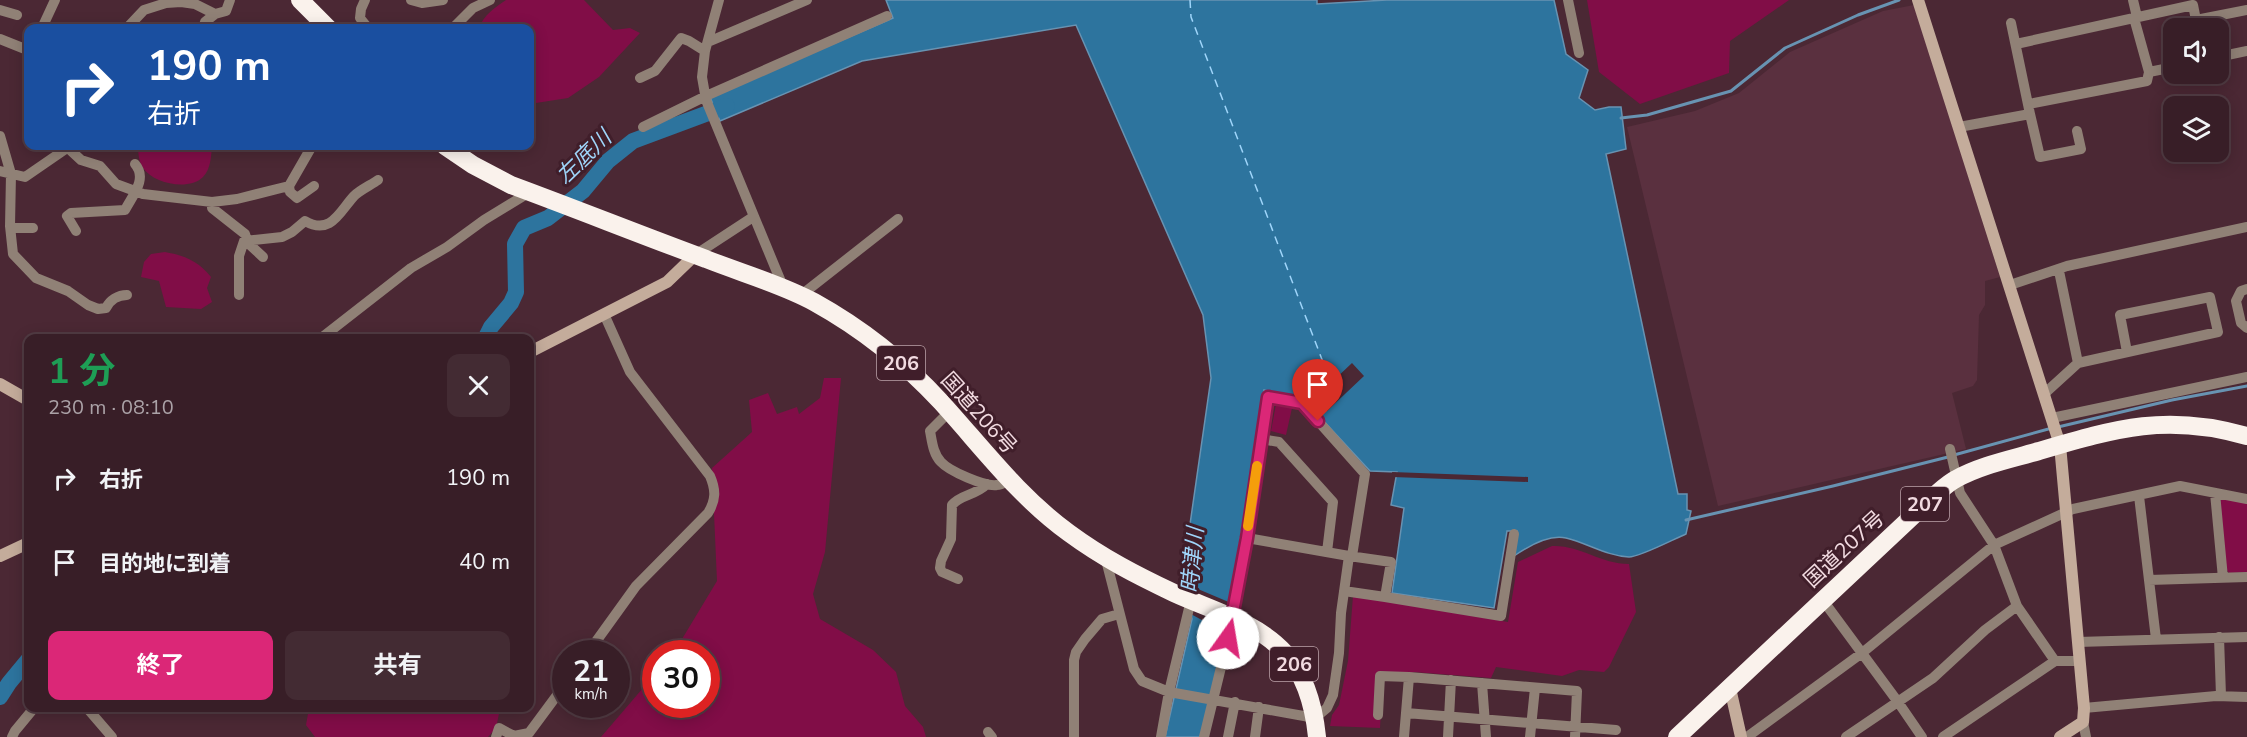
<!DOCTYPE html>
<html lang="ja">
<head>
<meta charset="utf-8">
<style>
  :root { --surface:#381e27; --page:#432b33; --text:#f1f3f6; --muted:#aba2a7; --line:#523c44; --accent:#db2777 }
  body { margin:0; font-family:"Nunito Sans","Noto Sans JP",sans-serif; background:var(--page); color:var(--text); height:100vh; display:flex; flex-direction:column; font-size:22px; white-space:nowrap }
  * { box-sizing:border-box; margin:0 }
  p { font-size:20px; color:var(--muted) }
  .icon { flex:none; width:33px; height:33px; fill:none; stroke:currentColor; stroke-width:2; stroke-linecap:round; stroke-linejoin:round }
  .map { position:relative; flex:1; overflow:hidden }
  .drawer { position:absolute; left:24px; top:334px; width:510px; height:378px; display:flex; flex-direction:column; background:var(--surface); border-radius:12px; box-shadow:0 3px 15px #0003,0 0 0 2px var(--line) }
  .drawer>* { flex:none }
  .guide { position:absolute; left:24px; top:24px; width:510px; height:126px; border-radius:12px; box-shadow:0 3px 15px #0003,0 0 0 2px var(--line); background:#1a4fa0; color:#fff; overflow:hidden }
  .tools { position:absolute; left:2163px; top:18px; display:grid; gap:12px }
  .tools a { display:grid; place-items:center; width:66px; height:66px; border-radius:12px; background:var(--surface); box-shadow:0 3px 15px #0003,0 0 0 2px var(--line); font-size:30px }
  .speed { position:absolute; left:552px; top:640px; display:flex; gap:12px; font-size:30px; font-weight:700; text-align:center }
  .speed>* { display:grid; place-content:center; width:78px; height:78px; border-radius:50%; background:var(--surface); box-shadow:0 3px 15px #0003,0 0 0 2px var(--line); line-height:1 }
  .speed small { font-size:15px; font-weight:400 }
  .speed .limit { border:9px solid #d22; background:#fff; color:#111 }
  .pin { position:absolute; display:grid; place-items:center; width:51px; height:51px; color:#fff; margin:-62px -26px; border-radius:50% 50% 50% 0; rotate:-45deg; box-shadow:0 0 6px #0007 }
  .pin .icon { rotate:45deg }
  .me { position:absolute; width:66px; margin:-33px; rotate:13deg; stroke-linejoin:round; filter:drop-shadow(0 0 4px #0008) }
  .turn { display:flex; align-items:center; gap:21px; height:126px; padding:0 24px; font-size:27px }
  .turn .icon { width:78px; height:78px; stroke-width:2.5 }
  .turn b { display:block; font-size:42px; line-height:51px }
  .round { display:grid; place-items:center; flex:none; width:63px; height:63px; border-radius:12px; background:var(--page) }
  .summary { display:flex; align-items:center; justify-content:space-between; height:102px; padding:0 24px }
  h1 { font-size:36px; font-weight:700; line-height:45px; color:#1e9e55 }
  .action { display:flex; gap:12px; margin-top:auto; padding:12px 24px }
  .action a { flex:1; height:69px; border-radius:12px; background:var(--accent); color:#fff; font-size:24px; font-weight:700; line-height:69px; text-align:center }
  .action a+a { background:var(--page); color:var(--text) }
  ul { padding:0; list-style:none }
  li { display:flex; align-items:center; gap:18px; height:84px; padding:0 24px }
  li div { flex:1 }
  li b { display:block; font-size:22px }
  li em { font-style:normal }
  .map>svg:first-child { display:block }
</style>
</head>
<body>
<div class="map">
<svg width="2247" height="737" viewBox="0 0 2247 737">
  <rect width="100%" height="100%" fill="#4b2834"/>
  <!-- built -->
  <path fill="#5a303f" d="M1914,5L2000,277L1985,281V305L1979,315L1977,380L1973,386L1952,393L1966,449L1718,506L1627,127L1695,111L1739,93L1790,52L1883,11Z"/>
  <!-- green -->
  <path fill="#810d47" d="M506,0H584L613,30L630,28L640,33L599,77L568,98L536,103L530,99V28H479C484,15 494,8 506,0Z
    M1587,0H1789L1730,41L1729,73L1640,104L1599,72Z
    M138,146H212C211,156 211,169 203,177C189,191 154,184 143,168C139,163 138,152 138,146Z
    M165,252C186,256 198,261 211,277L207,288L212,302L201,309L166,307L159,281L141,277L144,262L151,254Z
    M824,378H841L825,552L813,594L820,619L873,650L896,672L905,706L923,727L926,737H601L655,674L656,705H706V654H673L717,581L712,468L752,432L749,400L768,393L777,414L797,407L799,414L820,398Z
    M1276,404L1292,408L1286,435L1271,431Z
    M2223,498L2247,503V572L2229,573L2226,569L2220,501Z
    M1552,546C1581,545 1600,564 1629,564L1636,612L1609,667L1604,672L1579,670L1562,676L1496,667L1491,678L1414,672L1408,675L1383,673L1380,728L1330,726L1332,715L1339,705L1348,661L1353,596L1508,622L1518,562Z
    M309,708H500V709L496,728L488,737H315L306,725Z"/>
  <!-- water -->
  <path fill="#2d749e" stroke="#6893b2" stroke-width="1.5" d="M886,0H1317V4L1387,0H1554L1566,54L1588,70L1579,98L1595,110L1609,107H1621L1626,149L1606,154L1678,494H1687V510L1691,511L1686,534C1674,539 1640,557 1629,557C1607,556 1587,543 1566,538C1549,534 1527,547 1514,556L1517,531H1507L1494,608L1392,593L1404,508L1391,505L1397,472L1370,471L1304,400L1264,390L1225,635L1201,737H1165L1192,619L1182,580L1211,378L1203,315L1076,25L862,61L720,121L710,97L893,18Z"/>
  <!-- pier -->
  <path fill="#4b2834" d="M1352,363L1364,376L1327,411L1324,408L1315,417L1309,410L1318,401L1315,398Z
    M1392,472L1528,477V482L1393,477Z
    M1179,581L1231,603L1226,633L1187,612Z"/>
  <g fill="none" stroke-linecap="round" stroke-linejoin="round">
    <!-- stream -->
    <path stroke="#6893b2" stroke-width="3" d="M1621,118L1647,115L1731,91L1785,48L1858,15L1899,0
      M2058,427L2172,400L2247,386
      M1954,455L2052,428
      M1686,520L1833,486L1948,457"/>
    <!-- river -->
    <path stroke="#2d749e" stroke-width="16" d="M485,339L491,327L511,303L516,292L515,244L524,228L548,218L583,191L608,161L633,141L727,106
      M0,697L9,683L28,660"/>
    <!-- ferry -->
    <path stroke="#9fd5fa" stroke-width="1.5" stroke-dasharray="8 6" stroke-linecap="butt" d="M1190,0L1191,17L1331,383"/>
    <!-- street -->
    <path stroke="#908176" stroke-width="10" d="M365,0L361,9L360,18L368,28
      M411,0L422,3L443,0
      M719,0L705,51L702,77L706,100L784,289
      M1568,0L1579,53
      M2133,0L2137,17
      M0,10L17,15
      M42,28L55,0
      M127,28L144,10L166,3L181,2L195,4L215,14L226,11L230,0
      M203,28L205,22L215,14
      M453,28L473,8L490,0
      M0,39L25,49L28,53
      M708,42L807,0
      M2016,44L2193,5L2196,20L2247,10
      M2218,57L2247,51
      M2149,72L2174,67
      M640,78L655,71L681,38L689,41L705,51
      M2029,104L2147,81L2149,72L2134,18
      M2030,114L2040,157L2081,149L2077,131
      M643,127L706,96L887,16
      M1959,127L2030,114L2011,23
      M0,136L11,174L10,226L13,254L36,278L68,291L88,305L98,309L106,308C110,300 118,295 127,295
      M67,147L81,160L100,166L116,184L143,194L212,202L237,199L289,186L312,146
      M0,171L25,177L70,146
      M289,186L290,192L297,198L314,186
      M212,202V208L245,234L248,243L263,257
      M11,228H33
      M76,231L67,216L71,213L125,210C132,196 148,179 135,164
      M695,255L753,217
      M2010,285L2067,266L2247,227
      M2247,289L2241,291L2236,301L2241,323L2247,328
      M239,295V256L244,241L282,237L292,232L305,221C331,236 340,211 354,196C360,190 371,185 378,180
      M800,296L898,219
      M320,339L411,268L447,247L484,220L530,192
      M2078,363L2218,332L2210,297L2120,315L2127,352
      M2044,394L2078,363L2059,271
      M949,412L930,431C932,441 933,454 941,462C949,471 985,487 997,485C1001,485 1006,482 1010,480
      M2052,418L2247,377
      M1261,439L1268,397L1302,403L1365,474L1352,556
      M1950,449L1960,493L1994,545L2017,606L2055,661H2080
      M2215,493L2223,578
      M2139,496L2156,639
      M1349,556L1391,562L1385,597L1501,616L1514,534
      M1106,560L1134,669L1142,681L1169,692L1315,718L1327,708L1333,695L1339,653L1341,613L1349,556L1247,538
      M958,579L942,572L940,568L941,561L951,539L952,505C961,494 975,496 987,484
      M2149,580L2247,577
      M1344,591L1385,597
      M1822,599L1898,702L1922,737
      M2219,637L2221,696
      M2078,642L2247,637
      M587,654L636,586L708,513C716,500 716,490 710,476L630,372L604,314
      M1482,683L1486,737
      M87,708L112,737
      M2084,708L2216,696L2247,697
      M1406,713L1616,730
      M1378,715L1380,676L1409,677
      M2083,722L2086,737
      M988,732L992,737
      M12,737L15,731L34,708
      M496,737L499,728L514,736L529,733L566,683
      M1074,737V660L1076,652L1085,639L1102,619L1119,614
      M1161,737L1169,692L1191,600
      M1204,737L1233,618L1261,439L1279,442L1333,502L1327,552
      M1228,737L1235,702
      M1255,737L1259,707
      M1404,737L1409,677L1577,691L1575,737
      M1448,737L1451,680
      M1530,737L1535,688
      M1747,737L1862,653L1994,545L2073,509L2180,486L2247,499
      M1846,737L1933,678L1985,630L2017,606
      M1943,737L2055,661"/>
    <!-- secondary -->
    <path stroke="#c4ac9b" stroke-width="12" d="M1918,0L2060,445L2084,708L2083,722L2060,737
      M530,352L667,282L695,255
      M0,384L28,400
      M0,556L28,543
      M1730,688L1741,737"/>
    <!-- highway -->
    <path stroke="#faf2ec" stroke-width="18" d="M300,0L328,28
      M445,146L473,165L511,185C576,209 641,235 706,259C741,273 781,284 814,302C861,328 905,363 941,402C982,447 1019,497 1069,533C1103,558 1136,575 1174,593C1211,610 1257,622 1285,653C1306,676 1314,707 1317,737
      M1677,737L1934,496C1941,490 1948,483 1956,479C1981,465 2012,459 2039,451C2117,428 2167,413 2247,436"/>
  </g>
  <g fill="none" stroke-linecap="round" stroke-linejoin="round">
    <defs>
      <path id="route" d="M1228,638L1247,538L1268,397L1302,403L1318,421"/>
    </defs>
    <!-- route casing -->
    <use href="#route" stroke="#8e194d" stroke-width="15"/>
    <!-- route -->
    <use href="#route" stroke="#db2777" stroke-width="10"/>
    <!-- slow -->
    <path stroke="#f59e0b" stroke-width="10" d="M1248,526L1257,466"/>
  </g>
  <g text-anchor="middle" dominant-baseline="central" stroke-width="6" stroke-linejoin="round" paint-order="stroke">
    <!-- shield labels -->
    <g fill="#401e2a" stroke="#bca2a9" stroke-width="1.5">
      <rect x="877" y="346" width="48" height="34" rx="4.5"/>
      <rect x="1901" y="487" width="48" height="34" rx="4.5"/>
      <rect x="1270" y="647" width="48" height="34" rx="4.5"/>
    </g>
    <g font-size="20" font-weight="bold" fill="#f1dae0">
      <text x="901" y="363">206</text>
      <text x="1925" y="504">207</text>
      <text x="1294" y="664">206</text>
    </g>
    <!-- street labels -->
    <g font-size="21" fill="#f1dae0" stroke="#401e2a">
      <text transform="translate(979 413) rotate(48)">国道206号</text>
      <text transform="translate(1844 549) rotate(-43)">国道207号</text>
    </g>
    <!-- water labels -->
    <g font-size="22" font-style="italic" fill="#9fd5fa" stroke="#401e2a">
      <text transform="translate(584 157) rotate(-44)">左底川</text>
      <text transform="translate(1193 560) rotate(-85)">時津川</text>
    </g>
  </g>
</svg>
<div class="tools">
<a><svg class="icon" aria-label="sound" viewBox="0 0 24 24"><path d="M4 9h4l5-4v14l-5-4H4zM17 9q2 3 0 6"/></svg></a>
<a><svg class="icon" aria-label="layers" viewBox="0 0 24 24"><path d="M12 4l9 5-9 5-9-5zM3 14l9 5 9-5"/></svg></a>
</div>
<div class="speed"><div>21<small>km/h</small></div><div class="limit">30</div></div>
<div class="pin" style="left:1318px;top:421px;background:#d93025"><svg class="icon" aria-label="arrive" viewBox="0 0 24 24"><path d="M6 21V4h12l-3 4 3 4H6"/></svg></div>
<svg class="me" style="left:1228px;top:638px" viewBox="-20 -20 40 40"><circle r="19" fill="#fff"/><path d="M0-13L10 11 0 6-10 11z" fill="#db2777"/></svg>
<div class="guide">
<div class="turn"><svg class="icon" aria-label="right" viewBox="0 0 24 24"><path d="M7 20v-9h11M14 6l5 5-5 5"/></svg><div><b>190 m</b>右折</div></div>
</div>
<section class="drawer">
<div class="summary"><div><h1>1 分</h1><p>230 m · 08:10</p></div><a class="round"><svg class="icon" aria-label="close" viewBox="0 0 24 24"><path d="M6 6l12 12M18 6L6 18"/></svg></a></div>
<ul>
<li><svg class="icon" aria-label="right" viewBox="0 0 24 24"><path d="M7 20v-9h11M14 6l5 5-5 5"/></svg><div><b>右折</b></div><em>190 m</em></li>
<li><svg class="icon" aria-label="arrive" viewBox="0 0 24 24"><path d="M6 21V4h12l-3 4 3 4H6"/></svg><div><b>目的地に到着</b></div><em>40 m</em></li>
</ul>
<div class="action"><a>終了</a><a>共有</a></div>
</section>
</div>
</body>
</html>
